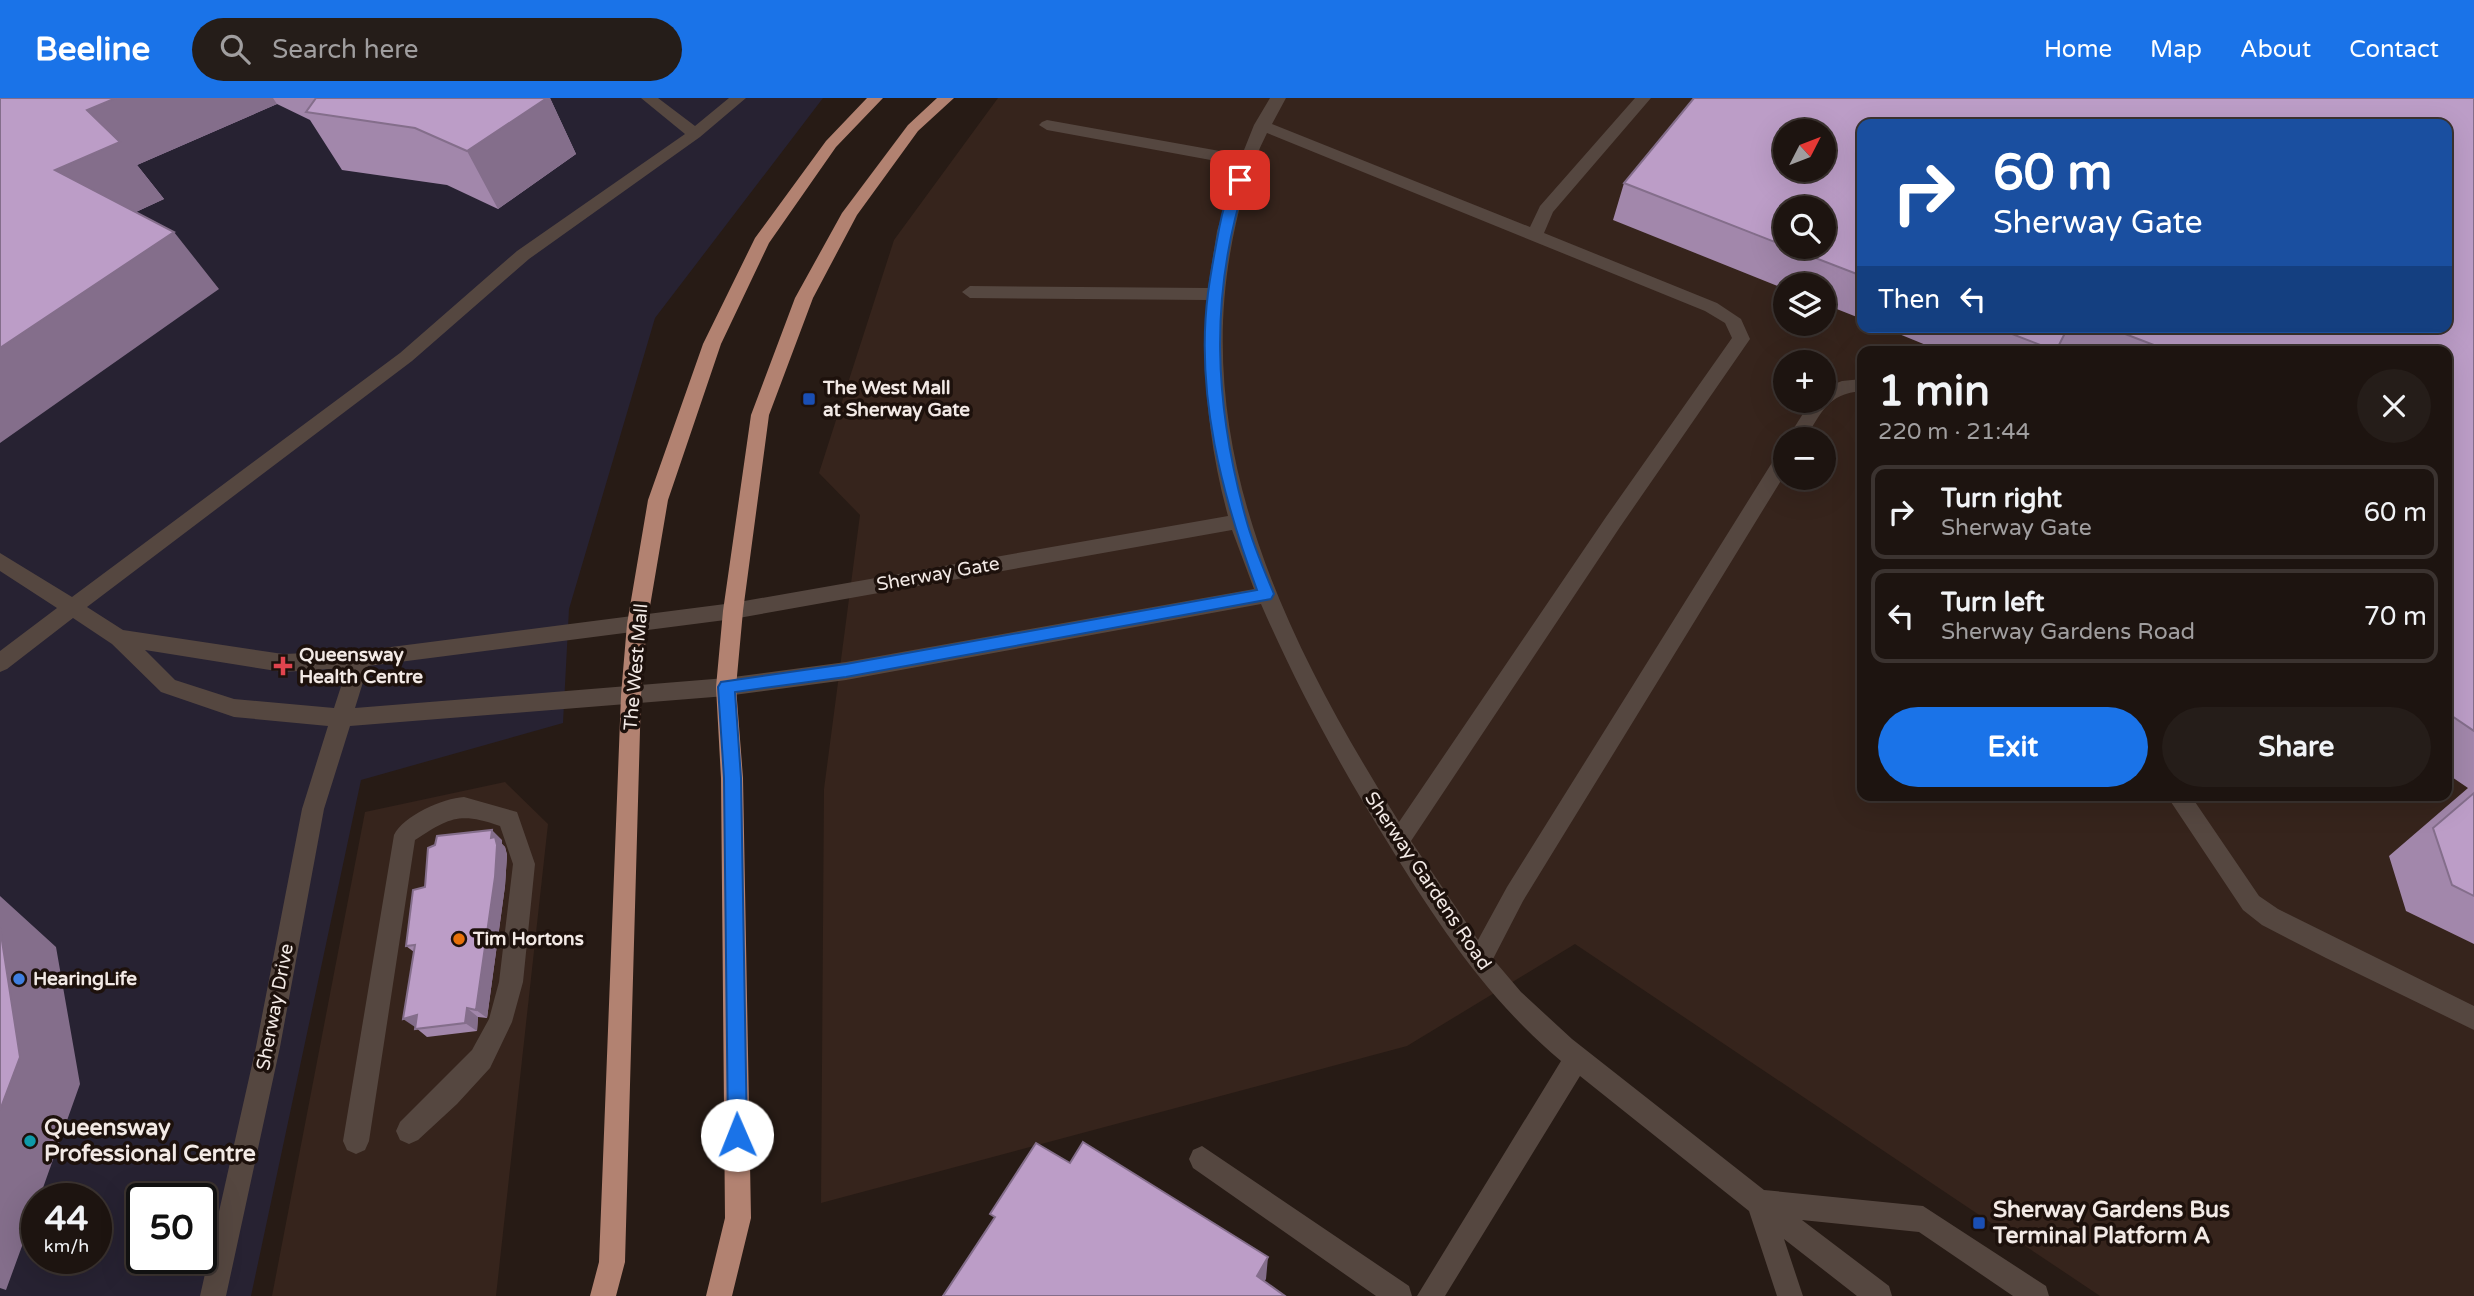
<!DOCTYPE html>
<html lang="en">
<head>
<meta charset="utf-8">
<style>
  :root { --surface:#1d1410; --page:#251d19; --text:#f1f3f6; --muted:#a09e9f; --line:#3b3330; --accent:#1a73e8 }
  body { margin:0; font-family:"Varela Round",sans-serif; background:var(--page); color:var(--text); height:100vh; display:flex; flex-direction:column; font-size:26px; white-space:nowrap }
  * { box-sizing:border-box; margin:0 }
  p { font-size:23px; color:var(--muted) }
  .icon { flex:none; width:38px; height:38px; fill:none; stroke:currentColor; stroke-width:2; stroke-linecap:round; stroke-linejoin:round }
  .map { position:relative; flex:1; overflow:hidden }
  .drawer { position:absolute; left:1857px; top:248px; width:595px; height:455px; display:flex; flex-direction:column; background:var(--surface); border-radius:14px; box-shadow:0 7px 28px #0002,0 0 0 2px var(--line) }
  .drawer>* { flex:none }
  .banner { position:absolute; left:1857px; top:21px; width:595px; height:214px; border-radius:14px; box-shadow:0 7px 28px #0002,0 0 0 2px var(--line); background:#1a4fa0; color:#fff; overflow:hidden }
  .needle { width:46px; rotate:48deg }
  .tools { position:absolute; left:1773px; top:21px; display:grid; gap:14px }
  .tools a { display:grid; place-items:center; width:63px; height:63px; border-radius:50%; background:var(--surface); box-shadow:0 7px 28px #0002,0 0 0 2px var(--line); font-size:35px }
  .speed { position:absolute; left:21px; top:1085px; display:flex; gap:14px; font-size:35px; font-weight:700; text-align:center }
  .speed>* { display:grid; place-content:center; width:91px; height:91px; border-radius:50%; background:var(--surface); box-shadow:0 7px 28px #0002,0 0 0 2px var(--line); line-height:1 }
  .speed small { font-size:18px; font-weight:400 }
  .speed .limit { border:4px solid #111; border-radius:10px; background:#fff; color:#111 }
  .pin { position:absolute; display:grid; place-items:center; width:60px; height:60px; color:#fff; margin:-30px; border-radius:14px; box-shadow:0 4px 10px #0006 }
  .me { position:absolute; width:77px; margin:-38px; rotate:359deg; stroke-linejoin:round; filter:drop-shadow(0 0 5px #0008) }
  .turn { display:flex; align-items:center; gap:24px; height:147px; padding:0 21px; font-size:32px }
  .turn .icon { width:91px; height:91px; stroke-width:2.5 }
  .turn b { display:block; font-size:49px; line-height:60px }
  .then { display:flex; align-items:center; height:66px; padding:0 21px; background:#0003; gap:14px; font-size:26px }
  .round { display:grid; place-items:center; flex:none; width:74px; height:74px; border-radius:37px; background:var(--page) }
  .head { display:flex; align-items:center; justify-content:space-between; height:119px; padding:0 21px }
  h1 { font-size:42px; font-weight:700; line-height:52px }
  .button { display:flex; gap:14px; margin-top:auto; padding:14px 21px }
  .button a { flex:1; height:80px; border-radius:42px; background:var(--accent); color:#fff; font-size:28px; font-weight:700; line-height:80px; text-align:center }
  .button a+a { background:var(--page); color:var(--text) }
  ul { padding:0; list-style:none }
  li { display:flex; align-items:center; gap:21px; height:94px; margin:0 14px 10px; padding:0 7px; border:4px solid var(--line); border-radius:14px }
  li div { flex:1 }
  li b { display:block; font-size:26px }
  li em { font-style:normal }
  header { display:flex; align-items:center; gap:42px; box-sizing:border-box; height:98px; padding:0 35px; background:var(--accent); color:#fff }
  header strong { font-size:33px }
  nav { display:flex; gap:38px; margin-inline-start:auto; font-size:24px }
  .search { width:490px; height:63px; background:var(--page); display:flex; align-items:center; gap:18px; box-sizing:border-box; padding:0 24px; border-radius:38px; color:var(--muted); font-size:26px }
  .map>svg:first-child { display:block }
</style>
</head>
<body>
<header>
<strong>Beeline</strong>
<div class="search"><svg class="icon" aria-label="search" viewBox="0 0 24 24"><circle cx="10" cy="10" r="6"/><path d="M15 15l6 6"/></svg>Search here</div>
<nav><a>Home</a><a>Map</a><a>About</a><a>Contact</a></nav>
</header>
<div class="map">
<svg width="2474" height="1198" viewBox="0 0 2474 1198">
  <rect width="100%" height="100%" fill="#271b15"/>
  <!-- built -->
  <path fill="#36241c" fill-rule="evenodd" d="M998,0H2474V1198H2100L1575,846L1407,948L821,1105L824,691L860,417L819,375L894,142ZM1862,26H2446V229H1862ZM1785,33H1824V72H1785ZM1785,110H1824V149H1785ZM1785,187H1824V226H1785ZM1862,254H2446V698H1862ZM1785,264H1824V303H1785ZM1785,341H1824V380H1785Z
    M505,684L548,726L496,1198H272L365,714Z"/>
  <!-- medical -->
  <path fill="#272232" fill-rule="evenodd" d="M0,0H823L655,220L569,511L563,625L361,682L251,1198H0ZM37,1101H96V1160H37ZM142,1101H201V1160H142Z"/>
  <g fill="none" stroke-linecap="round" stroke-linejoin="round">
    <!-- minor -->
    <path fill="#554740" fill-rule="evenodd" d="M641,0H658L695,28L729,0H746L700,39L529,161L412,263L87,509L123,532L283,556L360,553L733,505L1228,418C1209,348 1201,274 1207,202L970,200L962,194L970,188L1208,190L1217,133L1238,67L1047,32L1039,27L1042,24L1047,22L1242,57L1254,27L1270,0H1286L1272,26L1530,129L1540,108L1635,0H1651L1553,114L1544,135L1717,205L1741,221L1750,241L1620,429L1411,743L1478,842L1507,789L1778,355L1785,353V376L1523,803L1493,861L1521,894L1572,941L1764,1092L1923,1108L2046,1188L2049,1198H2013L1919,1134L1802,1122L1889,1188L1892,1198H1857L1784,1141L1803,1198H1777L1749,1113L1580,978L1445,1198H1417L1561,963C1488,902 1437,825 1388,745C1340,668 1297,589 1261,506L846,582L726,598L350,628L324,711L280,949L226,1198H200L256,949L302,711L328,628L234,619L161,594L112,546L73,520L7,571L0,574V553L57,510L0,473V455L72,499L400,255L517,153L685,36ZM1267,35L1705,213L1725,225L1732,240L1606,419L1399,724C1292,553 1195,364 1230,156C1237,115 1248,72 1267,35ZM1232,432L1254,491L846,564L726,580L355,610L368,568L733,521ZM145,552L283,574L347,570L334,610L234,601L175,582Z
      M1862,281V293C1827,296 1822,314 1805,341H1787L1811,303H1824V290L1842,283Z
      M2167,698H2191L2259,798L2278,811L2474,908V932L2326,860L2262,827L2243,812Z
      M464,699L517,714L535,766L523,884L512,924L490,970L457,1006L418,1042L409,1046L400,1042L396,1033L400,1024L472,952L489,921L499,884L513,766L500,728C460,714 450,719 415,742L369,1043L365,1052L356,1056L347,1052L343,1043L394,737C403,718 443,700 464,699Z
      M1202,1048L1409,1188L1412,1198H1376L1193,1070L1189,1061L1193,1052Z"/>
    <!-- major -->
    <path fill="#b28271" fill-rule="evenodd" d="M867,0H883L836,49L769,145L721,246L668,402L647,526L641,597L625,1164L616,1198H590L599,1164L621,597L627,526L648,402L703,246L755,140L826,43Z
      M937,0H954L918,33L857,117L813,200L769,317L743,513L736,589L743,680L751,1120L732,1198H706L725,1120L721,680L716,589L723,513L751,317L795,200L842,115L908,27Z"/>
  </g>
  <!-- wall -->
  <path fill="#a287ab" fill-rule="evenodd" d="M0,0H550L576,56L498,111L447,87L342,72L310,22L277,6L137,67L164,101L136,114L219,191Z
    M1694,0H2474V846L2406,813L2389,758L2468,690L2446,675V254H1943L1882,229H2446V26H1862V221L1824,206V187H1785V191L1613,122L1624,85ZM1785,33H1824V72H1785ZM1785,110H1824V149H1785Z
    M502,742V746L505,749L507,757L505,788L487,920L478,919L477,933L427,939L415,929L414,854L406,848L425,789L435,747Z"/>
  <!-- shaded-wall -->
  <path fill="#846e8b" d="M116,0H273L277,6L137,67L164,101L103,129L55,72L87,12Z
    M547,0H550L576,56L498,111L467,53Z
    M174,134L219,191L0,345V250Z
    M492,732L502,742V746L505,749L507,757L505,788L487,920L476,912Z
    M0,798L56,849L80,986L39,1101H37V1107L6,1192L0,1190Z
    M467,910L478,919L477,933L465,925Z
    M417,917L428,925L415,929L403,921Z
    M1268,1159L1266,1181L1256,1198L1257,1178Z"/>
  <!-- building -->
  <path fill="#bc9dc7" stroke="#846e8b" stroke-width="2" fill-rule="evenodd" d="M0,0H116L87,12L120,44L55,72L174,134L0,250Z
    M316,0H547L467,53L415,30L306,14Z
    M1694,0H2474V633L2446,614V254H2172L2107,229H2446V26H1862V178L1787,149H1824V110H1785V148L1624,85ZM1785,33H1824V72H1785Z
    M1994,229H2068L2056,253Z
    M2474,695V798L2452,787L2433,730Z
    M492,732L491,740L495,739L497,747L495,779L476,912L467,910L465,925L415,931L417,917L403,921L415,847L406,848L413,792L425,789L428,750L435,747L437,738Z
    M0,830L20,959L0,1012Z
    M1083,1044L1268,1159L1257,1178L1285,1198H943L995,1119L990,1116L1036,1045L1070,1065Z"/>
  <!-- route -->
  <path fill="#1a73e8" stroke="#114b97" stroke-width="2" d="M1240,79L1246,82C1209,197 1214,306 1246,421C1253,447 1264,472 1274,496L1271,501L846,579L735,594L741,680L747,1037L744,1044L737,1047L730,1044L728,1037L724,680L718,589L721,584L846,566L1257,492C1222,398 1195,296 1208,195C1211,173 1215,152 1219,131C1221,120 1229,83 1240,79Z"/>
  <!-- markers -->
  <g fill="#1a4fb4" stroke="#1d110c" stroke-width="2.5">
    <rect x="802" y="294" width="14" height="14" rx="3.5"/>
    <rect x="1972" y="1118" width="14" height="14" rx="3.5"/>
  </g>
  <path fill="#e0444e" stroke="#1d110c" stroke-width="2.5" d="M279.5 557.5h7v7h7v7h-7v7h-7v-7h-7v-7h7z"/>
  <circle fill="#e8710a" stroke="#1d110c" stroke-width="2.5" cx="459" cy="841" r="7"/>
  <circle fill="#3f7fe0" stroke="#1d110c" stroke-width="2.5" cx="19" cy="881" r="7"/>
  <circle fill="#0f9aa8" stroke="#1d110c" stroke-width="2.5" cx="30" cy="1043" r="7"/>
  <g text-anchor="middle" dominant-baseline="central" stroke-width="7" stroke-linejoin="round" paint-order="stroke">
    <!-- poi labels -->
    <g font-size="19" font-weight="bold" fill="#f2e9e5" stroke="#1d110c" text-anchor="start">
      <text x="823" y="290">The West Mall<tspan x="823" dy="22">at Sherway Gate</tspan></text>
      <text x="299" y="557">Queensway<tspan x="299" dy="22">Health Centre</tspan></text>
      <text x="473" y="841">Tim Hortons</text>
      <text x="33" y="881">HearingLife</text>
    </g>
    <!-- street labels -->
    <g font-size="19" fill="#f2e9e5" stroke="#1d110c">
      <text transform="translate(938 476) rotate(-10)">Sherway Gate</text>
      <text transform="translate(636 569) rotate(-85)">The West Mall</text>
      <text transform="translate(1428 783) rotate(56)">Sherway Gardens Road</text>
      <text transform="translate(275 909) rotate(-79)">Sherway Drive</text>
    </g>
    <!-- near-poi labels -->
    <g font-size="23" font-weight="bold" fill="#f2e9e5" stroke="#1d110c" text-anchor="start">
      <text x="44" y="1030">Queensway<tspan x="44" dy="26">Professional Centre</tspan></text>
      <text x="1993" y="1112">Sherway Gardens Bus<tspan x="1993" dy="26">Terminal Platform A</tspan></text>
    </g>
  </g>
</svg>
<div class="tools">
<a><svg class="needle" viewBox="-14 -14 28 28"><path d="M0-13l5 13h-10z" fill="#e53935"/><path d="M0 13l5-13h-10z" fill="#a09e9f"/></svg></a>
<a><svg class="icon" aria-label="search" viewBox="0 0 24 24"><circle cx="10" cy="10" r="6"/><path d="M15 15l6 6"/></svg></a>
<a><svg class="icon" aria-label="layers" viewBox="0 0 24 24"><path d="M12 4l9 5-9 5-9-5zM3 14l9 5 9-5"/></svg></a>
<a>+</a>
<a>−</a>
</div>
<div class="speed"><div>44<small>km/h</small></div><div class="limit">50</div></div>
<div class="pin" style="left:1240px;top:82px;background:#d93025"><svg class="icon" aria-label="arrive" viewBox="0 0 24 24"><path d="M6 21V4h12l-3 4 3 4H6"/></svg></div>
<svg class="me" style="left:737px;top:1037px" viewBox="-20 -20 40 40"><circle r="19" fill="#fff"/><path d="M0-13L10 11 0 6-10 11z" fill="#1a73e8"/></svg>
<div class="banner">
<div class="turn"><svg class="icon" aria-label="right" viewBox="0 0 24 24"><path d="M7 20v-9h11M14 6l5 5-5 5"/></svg><div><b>60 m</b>Sherway Gate</div></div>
<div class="then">Then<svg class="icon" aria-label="left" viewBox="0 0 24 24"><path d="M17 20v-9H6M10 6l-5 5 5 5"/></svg></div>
</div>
<section class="drawer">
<div class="head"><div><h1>1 min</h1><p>220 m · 21:44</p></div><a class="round"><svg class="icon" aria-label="close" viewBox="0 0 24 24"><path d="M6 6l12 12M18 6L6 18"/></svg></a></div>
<ul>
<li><svg class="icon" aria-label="right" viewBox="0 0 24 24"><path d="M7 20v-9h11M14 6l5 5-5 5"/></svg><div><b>Turn right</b><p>Sherway Gate</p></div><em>60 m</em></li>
<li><svg class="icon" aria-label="left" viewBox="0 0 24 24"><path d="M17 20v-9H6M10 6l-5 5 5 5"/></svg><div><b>Turn left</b><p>Sherway Gardens Road</p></div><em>70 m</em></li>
</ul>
<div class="button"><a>Exit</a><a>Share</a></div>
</section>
</div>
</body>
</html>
